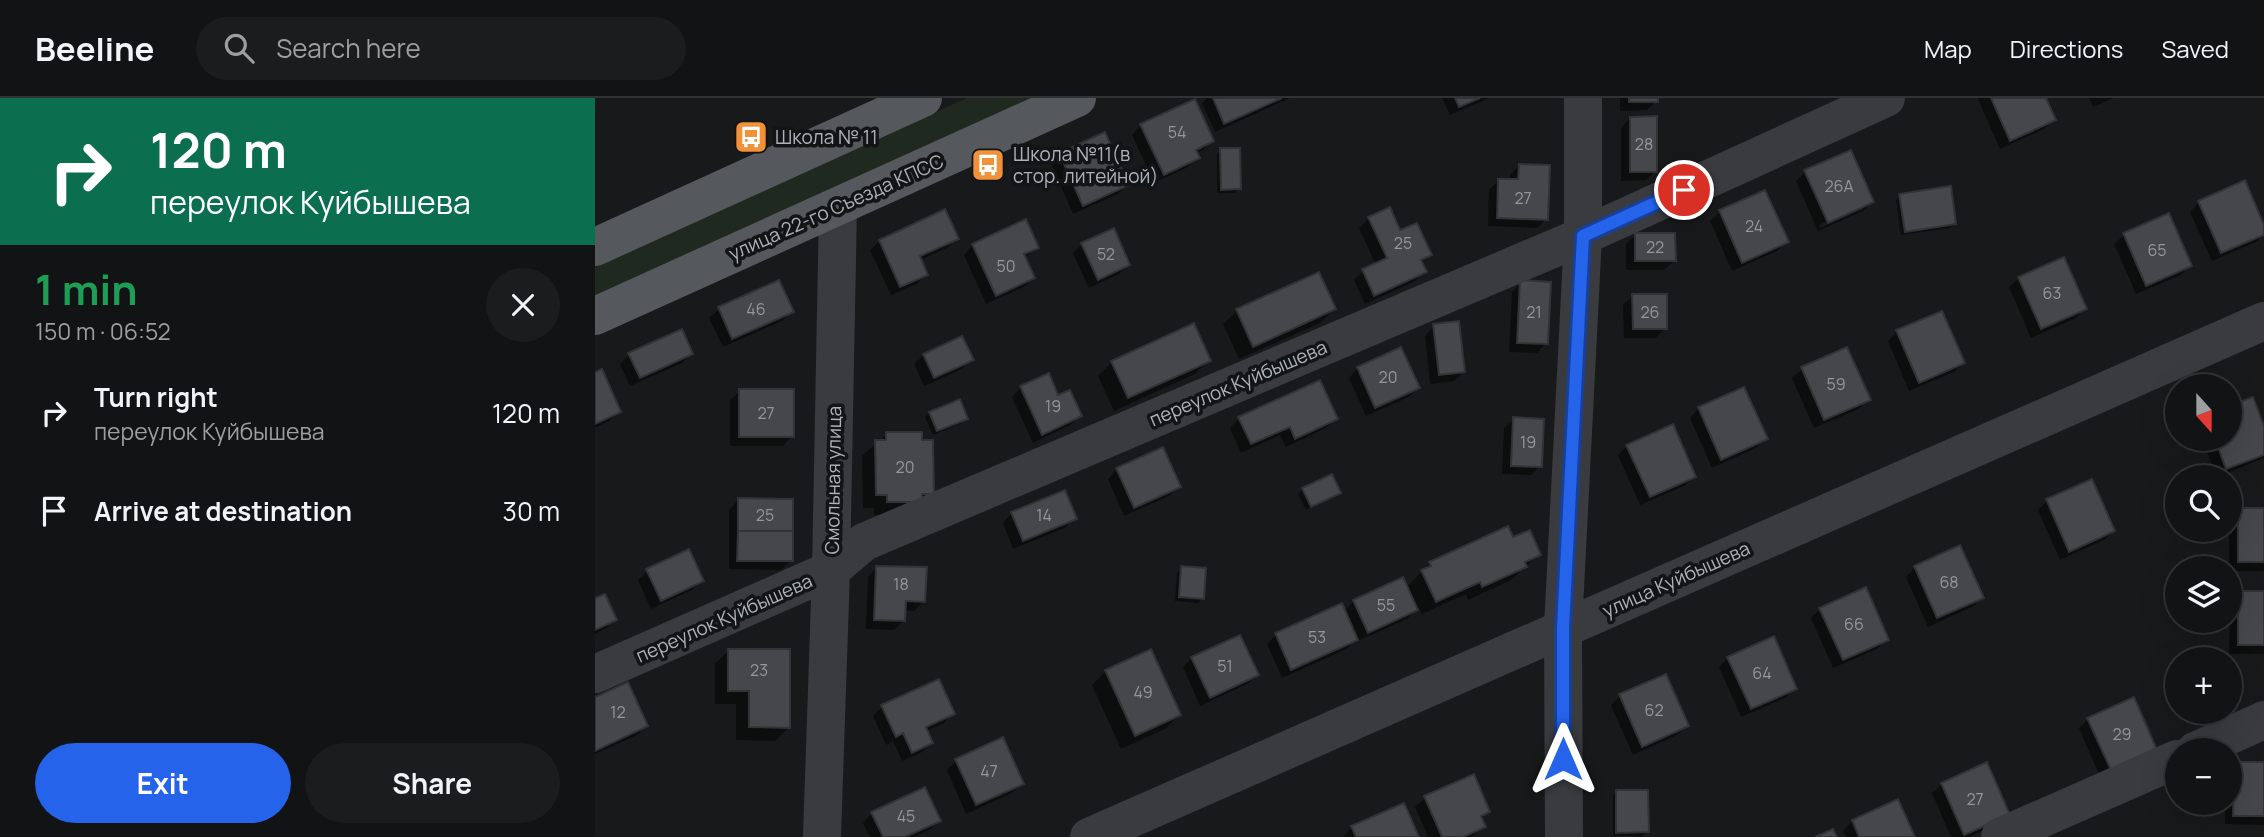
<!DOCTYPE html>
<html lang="en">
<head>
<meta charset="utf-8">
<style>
  :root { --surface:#121314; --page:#1b1c1d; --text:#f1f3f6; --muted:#9c9ea0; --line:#313234; --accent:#2563eb }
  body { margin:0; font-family:Manrope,sans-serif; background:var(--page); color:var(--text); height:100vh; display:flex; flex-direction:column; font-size:26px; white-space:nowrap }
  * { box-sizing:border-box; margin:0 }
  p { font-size:23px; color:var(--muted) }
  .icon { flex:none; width:38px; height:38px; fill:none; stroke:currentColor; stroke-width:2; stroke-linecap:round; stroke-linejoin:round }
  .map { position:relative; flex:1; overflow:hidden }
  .sheet { display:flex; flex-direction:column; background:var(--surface); width:595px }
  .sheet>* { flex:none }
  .hud { background:#0b6e4f; color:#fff; overflow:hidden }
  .needle { width:46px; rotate:159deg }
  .buttons { position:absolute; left:1570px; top:276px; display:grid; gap:14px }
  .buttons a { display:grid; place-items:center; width:77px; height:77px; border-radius:50%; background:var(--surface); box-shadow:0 7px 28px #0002,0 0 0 2px var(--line); font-size:35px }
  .pin { position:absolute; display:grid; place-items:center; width:60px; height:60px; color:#fff; margin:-30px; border:4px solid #fff; border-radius:50%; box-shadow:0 2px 7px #0007 }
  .me { position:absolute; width:77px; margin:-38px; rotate:0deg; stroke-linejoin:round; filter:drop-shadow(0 0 5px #0008) }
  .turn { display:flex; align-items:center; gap:24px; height:147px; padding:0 35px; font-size:32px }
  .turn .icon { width:91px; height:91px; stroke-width:2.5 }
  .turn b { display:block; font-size:49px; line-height:60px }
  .round { display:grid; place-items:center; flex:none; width:74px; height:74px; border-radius:37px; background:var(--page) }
  .headline { display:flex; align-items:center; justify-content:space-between; height:119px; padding:0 35px }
  h1 { font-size:42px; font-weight:700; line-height:52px; color:#1e9e55 }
  .button { display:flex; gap:14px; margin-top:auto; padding:14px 35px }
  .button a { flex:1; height:80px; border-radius:42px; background:var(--accent); color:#fff; font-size:28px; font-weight:700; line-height:80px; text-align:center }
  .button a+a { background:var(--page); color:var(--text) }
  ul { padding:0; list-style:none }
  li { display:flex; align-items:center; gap:21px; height:98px; padding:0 35px }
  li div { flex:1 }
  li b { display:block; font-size:26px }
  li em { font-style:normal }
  header { display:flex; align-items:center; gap:42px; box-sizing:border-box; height:98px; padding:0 35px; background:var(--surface); border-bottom:2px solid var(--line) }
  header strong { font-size:33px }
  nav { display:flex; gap:38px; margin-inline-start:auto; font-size:24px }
  .search { width:490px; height:63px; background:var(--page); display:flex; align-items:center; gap:18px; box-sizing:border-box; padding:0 24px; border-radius:38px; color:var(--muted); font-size:26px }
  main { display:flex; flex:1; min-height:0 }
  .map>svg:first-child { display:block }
</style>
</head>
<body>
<header>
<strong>Beeline</strong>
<div class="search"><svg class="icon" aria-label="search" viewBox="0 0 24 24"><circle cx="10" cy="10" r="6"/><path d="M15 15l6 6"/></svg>Search here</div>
<nav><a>Map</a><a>Directions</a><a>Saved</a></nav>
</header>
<main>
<section class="sheet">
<div class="hud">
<div class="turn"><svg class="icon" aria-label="right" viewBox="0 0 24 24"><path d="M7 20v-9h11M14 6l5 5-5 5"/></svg><div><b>120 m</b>переулок Куйбышева</div></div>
</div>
<div class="headline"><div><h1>1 min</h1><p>150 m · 06:52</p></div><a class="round"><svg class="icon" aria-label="close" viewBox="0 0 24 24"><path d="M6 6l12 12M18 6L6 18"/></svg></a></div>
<ul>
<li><svg class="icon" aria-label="right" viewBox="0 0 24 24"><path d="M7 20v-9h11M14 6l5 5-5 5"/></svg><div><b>Turn right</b><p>переулок Куйбышева</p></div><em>120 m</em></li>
<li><svg class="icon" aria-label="arrive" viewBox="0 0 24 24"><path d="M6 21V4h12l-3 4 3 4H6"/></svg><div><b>Arrive at destination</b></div><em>30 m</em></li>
</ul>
<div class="button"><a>Exit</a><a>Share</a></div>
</section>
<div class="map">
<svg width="1669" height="739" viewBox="0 0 1669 739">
  <rect width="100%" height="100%" fill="#18191a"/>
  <!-- green -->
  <path fill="#202920" d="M372,0H453L0,204V168Z"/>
  <!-- shadow -->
  <path fill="#0007" fill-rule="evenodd" d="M612,0H695L620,34L607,5Z
    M847,0H894L855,17Z
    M1025,0H1061V3L1052,12L1025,13Z
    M1384,0H1449L1459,22L1449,31L1405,51L1383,1Z
    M1494,0H1519L1498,9Z
    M1035,20L1061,73L1051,82L1026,83V30Z
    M546,27L617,43L608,52L601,55L603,60L593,69L559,85L537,37Z
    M626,52L644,90L640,95H622V56Z
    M465,56L532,86L523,96L478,116L456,66Z
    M924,68L951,121L942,130L893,128L894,92L904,82L915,83V77Z
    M1210,74L1277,104L1268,113L1223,133L1201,83ZM1268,107V111L1225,130L1224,127Z
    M1649,85L1669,131V136L1661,144L1617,163L1595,114L1604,104Z
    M1305,98L1360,126L1355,130L1306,137L1301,102Z
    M1125,114L1191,144L1182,153L1137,173L1115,123Z
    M1573,117L1595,167L1586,177L1541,196L1519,146L1529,137Z
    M774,120L804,135L835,157L826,166L829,174L820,183L770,206L759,182L768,173L781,167L764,130Z
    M1041,137L1079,163L1069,172H1031V146Z
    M362,141L352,150L325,162L331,176L322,186L296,197L275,152L285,143Z
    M487,146L533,167L524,176L494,190L478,155Z
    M378,147L442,150L429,160L438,180L429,189L391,206L369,157Z
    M1424,180L1490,211L1481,220L1436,240L1414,189Z
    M184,184L197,213L187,223L128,249L114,220L124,211Z
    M926,184L951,245L942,255L914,254L917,194Z
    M1038,198L1070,230L1061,240H1029L1028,207Z
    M739,211L725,225L644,261L628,226L642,213Z
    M839,228L869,274L859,283L835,286L830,238Z
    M1302,234L1368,265L1359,274L1314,293L1293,243Z
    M96,256L87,265L35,288L25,266L34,257Z
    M329,257L376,261L367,271L329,288L319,266Z
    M614,262L600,276L519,313L503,278L517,264Z
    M763,270L823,289L814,299L771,318L754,280Z
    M1207,271L1273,301L1264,311L1219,330L1197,280Z
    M0,276L24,314L14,323L0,330Z
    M426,289L463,299L485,318L475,327L438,345L417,299Z
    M145,293L197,338L188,348H135V302Z
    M1657,301L1669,333V360L1622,379L1607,341H1634Z
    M1104,310L1171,341L1161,350L1117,370L1095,320Z
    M335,315L371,320L367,325L338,337L330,319Z
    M644,320L741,321L731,330L691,349L685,337L646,355L635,330Z
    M919,321L945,368L936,377L907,376L909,330Z
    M292,336L337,395L312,417H279V410H268L267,358Z
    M1032,348L1099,379L1089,388L1045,407L1023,357Z
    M522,372L584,388L574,398L529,418L513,381Z
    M736,378L744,395L739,399L711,412L703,396L708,391Z
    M143,402L196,462L186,472L134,471V412Z
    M1452,403L1518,433L1509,442L1465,462L1443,412Z
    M1644,412H1669V473H1634V421Z
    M417,415L479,420L470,430L418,451L408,425Z
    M917,442L944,456L916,482L873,502L871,496L827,516L823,509L812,521L763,543L762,540L752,551L687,580L672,546L681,537L748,514L759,503L811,490L835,465Z
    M282,469L329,503L319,513L309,512V522L299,532L271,531L273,479Z
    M1320,469L1387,499L1377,509L1333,529L1311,479Z
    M587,470L608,500L603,505L580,503L582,475Z
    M52,473L107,482L97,492L56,511L43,482Z
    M1644,495H1669V556H1634L1635,505Z
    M0,502L20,522L10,531L0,536Z
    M1225,511L1292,541L1282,551L1238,570L1216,520Z
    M134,552L194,629L180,643L141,642V606H120V566Z
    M597,560L662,577L652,586L605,608L588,569Z
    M1133,560L1200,590L1190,600L1146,619L1124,569Z
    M511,573L584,617L570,631L526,651L497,587Z
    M1025,598L1092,628L1082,637L1038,657L1016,607Z
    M0,601L51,628L42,637L0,656Z
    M287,609L358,615L349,625L331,633L336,645L327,654L307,663L298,643L291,647L278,618Z
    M1493,621L1560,652L1506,681L1484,630Z
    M361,663L427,685L417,695L371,716L352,672Z
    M1640,666H1669V727L1630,726V705H1634V671Z
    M878,679L893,713L886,721L889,728L876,739H833L820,709L830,700Z
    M1347,686L1404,726L1373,739H1356L1337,695Z
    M1022,694L1052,734L1047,738H1018V698Z
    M277,715L344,723L334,732L319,739H275L268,725Z
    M1258,723L1318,739H1251L1248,733Z
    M757,729L822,739H748Z"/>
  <!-- building -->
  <path fill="#45474a" stroke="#323336" stroke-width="2" d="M618,0H687L629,26Z
    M860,0H885L864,9Z
    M1034,0H1063V4H1034Z
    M1396,0H1451L1461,22L1415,43Z
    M600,1L619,43L601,52L605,60L569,77L545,26Z
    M1062,18V74H1035V19Z
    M510,34L534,87L488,108L464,55Z
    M625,50H645L646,91L626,92Z
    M1256,52L1279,104L1233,125L1209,72Z
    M924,66L955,67L953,122L902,120L903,81H923Z
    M1650,82L1669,127V137L1626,155L1603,103Z
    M1356,88L1361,126L1310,134L1304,96Z
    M1170,92L1194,144L1147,165L1124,112Z
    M795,109L805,132L822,125L837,157L826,162L832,174L779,198L767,171L792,160L773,119Z
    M350,111L364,141L325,158L333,177L305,189L284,142Z
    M1574,115L1597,168L1551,188L1528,135Z
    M431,121L444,150L429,156L440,180L401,198L377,146Z
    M519,130L535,167L503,182L486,145Z
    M1040,135H1080L1081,163H1040Z
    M1469,159L1492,211L1446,231L1423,179Z
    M724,174L741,211L658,249L641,211Z
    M184,182L199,214L137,241L123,209Z
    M925,182L956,184L953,246L922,245Z
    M1037,196H1072V231H1038Z
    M1347,213L1370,265L1324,285L1301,232Z
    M864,223L870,274L844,277L838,226Z
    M599,225L616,263L533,300L516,263Z
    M87,231L98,256L45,280L33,255Z
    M367,238L379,262L339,280L328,256Z
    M806,249L825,290L780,310L762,269Z
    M1252,249L1276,302L1229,322L1206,269Z
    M7,271L26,314L0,326V274Z
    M454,275L463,297L475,292L487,318L447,337L425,288Z
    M725,282L743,321L700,341L695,329L656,346L643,319Z
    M1149,289L1173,341L1126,362L1103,309Z
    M144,291H199V339H144Z
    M1658,299L1669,328V357L1631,371L1620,341H1634V308Z
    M365,301L373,321L342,333L334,314Z
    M918,319L949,321L947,369L916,368Z
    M1078,326L1101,379L1055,399L1031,347Z
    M291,334H327V342H338L339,396H327V404H292V397H281L280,342H291Z
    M568,349L586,389L539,410L521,370Z
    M737,376L746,395L716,409L707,390Z
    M1497,381L1520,433L1474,454L1451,401Z
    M470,392L482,421L428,443L416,414Z
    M143,400L198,401V433H143Z
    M1643,410H1669V464H1643Z
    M913,428L918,439L935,432L946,457L930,464L932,469L887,489L885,484L841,504L826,472L836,468L834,464Z
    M143,433H198V463H142Z
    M1365,447L1389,500L1342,520L1319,468Z
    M94,451L109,483L66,503L51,471Z
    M281,468L332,469L330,504L311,503L310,523L279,522Z
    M586,468L611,470L609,501L584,499Z
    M808,479L823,512L773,535L758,502Z
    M1271,489L1294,542L1248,562L1224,510Z
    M1643,493H1669V547H1643Z
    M10,496L22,522L0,532V500Z
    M747,505L763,542L696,572L680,535Z
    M645,537L664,577L615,600L596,559Z
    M1179,538L1202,591L1156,611L1132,559Z
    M133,551H195V630L154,629V593H133Z
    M556,551L586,617L540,638L510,572Z
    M1071,576L1094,628L1047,649L1024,596Z
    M344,581L360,616L331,629L338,645L317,655L308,635L301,639L286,607Z
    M33,584L53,628L0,653V599Z
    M1539,599L1562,652L1516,672L1492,620Z
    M408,639L429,686L381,707L360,661Z
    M1392,664L1415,717L1369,737L1346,685Z
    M1639,664H1669V718H1638Z
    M879,676L895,714L886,718L891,729L868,739H847L829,698Z
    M330,689L346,723L310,739H288L276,714Z
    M1021,692H1053L1054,734L1021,735Z
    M1303,701L1320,739H1264L1257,722Z
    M809,705L824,739H761L756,728Z
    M1238,731L1242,739H1220Z"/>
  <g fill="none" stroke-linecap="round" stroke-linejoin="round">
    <!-- minor -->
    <path stroke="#393b3f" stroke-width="38" d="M0,576L236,472L269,444L988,138L1291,0
      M1600,653L1669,622
      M227,739L236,472L243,109
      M494,739L1669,223
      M969,739L968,530L988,138V0
      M1405,739L1582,661"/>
    <!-- major -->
    <path stroke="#55595e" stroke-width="38" d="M0,149L328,0
      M0,218L482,0"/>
  </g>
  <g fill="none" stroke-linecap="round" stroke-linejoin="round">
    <defs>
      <path id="route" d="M968,661V530L988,138L1089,92"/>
    </defs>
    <!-- route casing -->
    <use href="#route" stroke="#184099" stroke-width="18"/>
    <!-- route -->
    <use href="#route" stroke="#2563eb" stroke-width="12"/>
  </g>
  <!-- icons -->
  <defs>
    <symbol id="bus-square" viewBox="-11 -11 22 22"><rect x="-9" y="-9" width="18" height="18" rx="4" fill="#f19139" stroke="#131415"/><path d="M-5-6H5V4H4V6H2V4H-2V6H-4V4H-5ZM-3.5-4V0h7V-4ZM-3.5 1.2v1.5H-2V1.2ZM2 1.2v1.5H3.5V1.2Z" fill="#fff"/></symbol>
  </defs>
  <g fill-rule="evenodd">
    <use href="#bus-square" x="137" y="20" width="38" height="38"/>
    <use href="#bus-square" x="374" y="48" width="38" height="38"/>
  </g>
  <g text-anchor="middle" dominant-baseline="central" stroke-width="7" stroke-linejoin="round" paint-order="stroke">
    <!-- number labels -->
    <g font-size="16" fill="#92979e">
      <text x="582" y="34">54</text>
      <text x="1049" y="46">28</text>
      <text x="1244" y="88">26А</text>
      <text x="928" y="100">27</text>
      <text x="1159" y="128">24</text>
      <text x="808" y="145">25</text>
      <text x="1060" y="149">22</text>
      <text x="1562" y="152">65</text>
      <text x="511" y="156">52</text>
      <text x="411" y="168">50</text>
      <text x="1457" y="195">63</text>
      <text x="161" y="211">46</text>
      <text x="939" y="214">21</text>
      <text x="1055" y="214">26</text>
      <text x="793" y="279">20</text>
      <text x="1241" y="286">59</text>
      <text x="458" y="308">19</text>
      <text x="171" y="315">27</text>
      <text x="933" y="344">19</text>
      <text x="310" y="369">20</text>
      <text x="170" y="417">25</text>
      <text x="449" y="417">14</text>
      <text x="1354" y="484">68</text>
      <text x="306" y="486">18</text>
      <text x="791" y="507">55</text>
      <text x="1259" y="526">66</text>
      <text x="722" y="539">53</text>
      <text x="630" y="568">51</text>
      <text x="164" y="572">23</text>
      <text x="1167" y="575">64</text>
      <text x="548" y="594">49</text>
      <text x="1059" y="612">62</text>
      <text x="23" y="614">12</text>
      <text x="1527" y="636">29</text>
      <text x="394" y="673">47</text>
      <text x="1380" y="701">27</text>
      <text x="311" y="718">45</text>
    </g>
    <!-- poi labels -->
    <g font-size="19" fill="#abb2ba" stroke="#131415" text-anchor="start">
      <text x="180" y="39">Школа № 11</text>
      <text x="418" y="56">Школа №11(в<tspan x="418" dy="22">стор. литейной)</tspan></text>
    </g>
    <!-- street labels -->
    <g font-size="19" fill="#abb2ba" stroke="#131415">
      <text transform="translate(241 109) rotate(-24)">улица 22-го Съезда КПСС</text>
      <text transform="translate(643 285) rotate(-23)">переулок Куйбышева</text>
      <text transform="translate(238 382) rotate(-89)">Смольная улица</text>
      <text transform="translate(1081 481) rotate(-24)">улица Куйбышева</text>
      <text transform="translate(129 520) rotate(-24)">переулок Куйбышева</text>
    </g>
  </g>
</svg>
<div class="buttons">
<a><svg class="needle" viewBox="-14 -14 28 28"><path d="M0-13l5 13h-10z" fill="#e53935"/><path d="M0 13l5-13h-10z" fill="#9c9ea0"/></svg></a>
<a><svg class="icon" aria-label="search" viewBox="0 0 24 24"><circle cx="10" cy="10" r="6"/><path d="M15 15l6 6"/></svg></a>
<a><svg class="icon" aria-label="layers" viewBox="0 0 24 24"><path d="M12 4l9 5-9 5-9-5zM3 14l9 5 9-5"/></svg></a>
<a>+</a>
<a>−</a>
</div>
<div class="pin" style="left:1089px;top:92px;background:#d93025"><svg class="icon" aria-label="arrive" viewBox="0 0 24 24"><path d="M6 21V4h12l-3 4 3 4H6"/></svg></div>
<svg class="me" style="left:968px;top:661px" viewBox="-20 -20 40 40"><path d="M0-17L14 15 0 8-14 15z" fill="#2563eb" stroke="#fff" stroke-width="4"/></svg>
</div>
</main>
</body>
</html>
